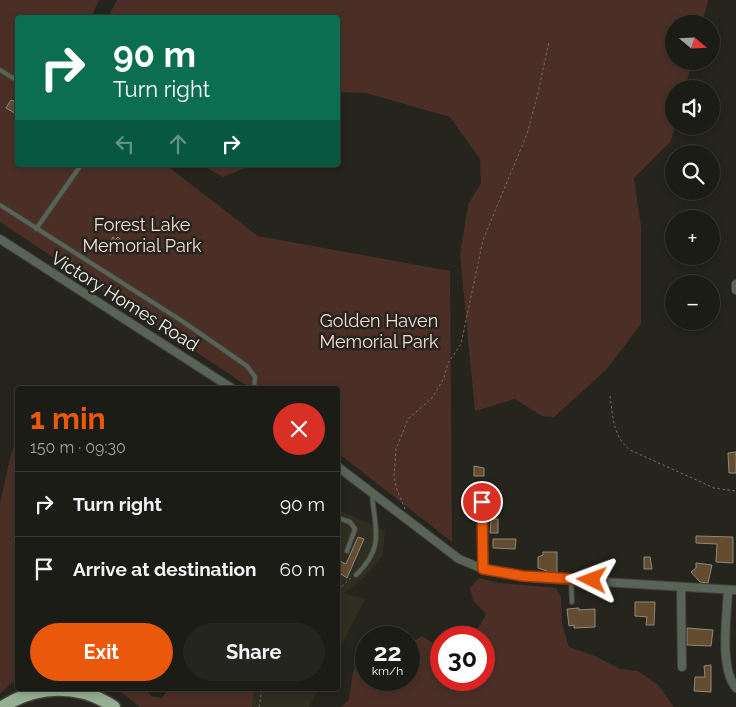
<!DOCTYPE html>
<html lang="en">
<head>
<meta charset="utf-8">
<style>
  :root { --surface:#1c1c16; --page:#25251f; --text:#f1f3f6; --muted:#a0a1a1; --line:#3a3a35; --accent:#ea580c }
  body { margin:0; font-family:Raleway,sans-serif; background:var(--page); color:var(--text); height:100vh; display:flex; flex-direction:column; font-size:19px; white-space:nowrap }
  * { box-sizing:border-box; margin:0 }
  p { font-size:16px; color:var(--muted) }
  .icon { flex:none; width:28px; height:28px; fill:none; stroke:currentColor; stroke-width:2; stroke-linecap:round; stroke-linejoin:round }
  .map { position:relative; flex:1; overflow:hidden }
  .sheet { position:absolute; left:15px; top:386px; width:325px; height:305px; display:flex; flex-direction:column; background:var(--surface); border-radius:5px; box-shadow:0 2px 8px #0003,0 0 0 1px var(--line) }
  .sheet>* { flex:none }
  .hud { position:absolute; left:15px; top:15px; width:325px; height:152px; border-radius:5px; box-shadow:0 2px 8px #0003,0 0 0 1px var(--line); background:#0b6e4f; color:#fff; overflow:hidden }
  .needle { width:32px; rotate:109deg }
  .controls { position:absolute; left:665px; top:15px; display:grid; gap:10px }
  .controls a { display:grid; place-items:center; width:55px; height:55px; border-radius:50%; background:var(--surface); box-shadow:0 2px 8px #0003,0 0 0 1px var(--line); font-size:25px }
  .speed { position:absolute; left:355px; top:626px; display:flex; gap:10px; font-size:25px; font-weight:700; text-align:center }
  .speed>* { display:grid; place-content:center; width:65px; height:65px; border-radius:50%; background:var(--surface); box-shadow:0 2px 8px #0003,0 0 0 1px var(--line); line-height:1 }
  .speed small { font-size:12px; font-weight:400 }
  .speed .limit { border:8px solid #d22; background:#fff; color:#111 }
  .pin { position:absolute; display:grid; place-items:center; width:42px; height:42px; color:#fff; margin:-21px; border:2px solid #fff; border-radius:50%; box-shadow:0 1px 5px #0007 }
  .me { position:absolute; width:55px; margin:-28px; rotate:273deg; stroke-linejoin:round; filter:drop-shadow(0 0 4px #0008) }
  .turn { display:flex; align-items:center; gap:18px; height:105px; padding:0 15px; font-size:22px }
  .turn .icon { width:65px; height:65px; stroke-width:2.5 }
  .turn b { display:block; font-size:35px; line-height:42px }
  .lanes { display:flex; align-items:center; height:48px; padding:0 15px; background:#0003; justify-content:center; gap:25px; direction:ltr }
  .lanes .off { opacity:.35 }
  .round { display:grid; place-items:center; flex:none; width:52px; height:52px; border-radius:26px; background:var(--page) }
  .overview { display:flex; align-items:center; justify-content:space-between; height:85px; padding:0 15px }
  h1 { font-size:30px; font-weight:700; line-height:38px; color:var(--accent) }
  .cta { display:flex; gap:10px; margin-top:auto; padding:10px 15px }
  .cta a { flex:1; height:58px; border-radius:30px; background:var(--accent); color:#fff; font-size:20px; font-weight:700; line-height:58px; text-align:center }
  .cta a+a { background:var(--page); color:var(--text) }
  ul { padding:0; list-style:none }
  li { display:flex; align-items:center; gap:15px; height:65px; padding:0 15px; border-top:1px solid var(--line) }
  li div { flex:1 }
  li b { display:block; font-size:19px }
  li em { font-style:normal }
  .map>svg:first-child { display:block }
</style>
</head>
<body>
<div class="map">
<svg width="736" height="707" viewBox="0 0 736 707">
  <rect width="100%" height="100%" fill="#25251d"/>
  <!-- built -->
  <path fill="#2f2e20" d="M338,510L385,530L383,555L365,577L344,593L365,599L338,652Z
    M254,689H319L309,707H252Z"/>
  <!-- green -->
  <path fill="#4b2f27" d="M0,0H99L91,17L18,18V165H166L258,236L450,271L452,542L338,453V389H252L0,222Z
    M117,0H708L702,24H674V61H692L685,89H674L675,126L671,141L634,178L641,227V324L605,371L554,417L542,416L515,399L475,411L460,254L468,205L481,183L480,159L450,117L366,93L338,92V18L108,17Z
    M202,165H253L223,177Z
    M17,440V678L0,694V503L11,454Z
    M479,578L499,583L556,588L561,597L562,624L569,647L595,656L620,669L638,671L658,685L674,707H341L349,700L353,672L359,655L366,652V680H409V644L422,636L435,644L441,643V680H484V638L465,637C475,635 482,623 486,614L473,600L470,588Z
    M117,689H146L151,696L162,698L168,689H254L252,707H140Z"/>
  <!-- building -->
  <path fill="#634c30" stroke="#8f8880" d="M11,100L18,103V115L6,108Z
    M113,237L115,240L118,237L124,243L110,255L104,249Z
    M736,452V473H729L728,453Z
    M474,466L484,468V476H474Z
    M492,497V500H495V511L486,512L484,498Z
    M491,519H498V533H490Z
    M696,536L733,537V563L716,562L717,544L696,543Z
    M358,537L364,539L347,578L338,572V560L346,564Z
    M493,539H516L515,549L493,548Z
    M543,552H557V574L547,573V571L538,568V557L543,555Z
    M644,557H650L652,569H644Z
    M696,563L712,565L708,583L700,582L691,572L696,568Z
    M635,602H655L654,625H646L647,617L635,616Z
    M579,608V610L595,609V627L574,628V625L569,626L567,609Z
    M687,628L713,630L711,646L687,645Z
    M711,665V692L694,691L695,677H705L704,666Z"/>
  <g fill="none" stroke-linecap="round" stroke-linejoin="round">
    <defs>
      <path id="service" d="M0,70L18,81
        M0,205L182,321L247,366L255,377L254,389
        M36,229L81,165
        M482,501L483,569
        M338,518L350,522L355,529L347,551
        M356,575C385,547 375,531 372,494
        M571,579L572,602"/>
      <path id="minor" d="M0,239L233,389
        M736,284V290
        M338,467L459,559L483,569L537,578L736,590
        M681,587L682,667
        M728,590C727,615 719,668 736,688"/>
      <path id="trunk" d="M2,707C37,685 79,683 114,707"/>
    </defs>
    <!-- service casing -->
    <use href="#service" stroke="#42423a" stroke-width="6"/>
    <!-- minor casing -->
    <use href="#minor" stroke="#42423a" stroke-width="10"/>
    <!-- trunk casing -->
    <use href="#trunk" stroke="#42423a" stroke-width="15"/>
    <!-- path -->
    <path stroke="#707069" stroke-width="1" stroke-dasharray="2.5 2.5" stroke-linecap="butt" d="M610,396C613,417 613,437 630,450L714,488L736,491
      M405,509L397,490L394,476L396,449L408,419L432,398L444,378L448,363L461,344L483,240L527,134L538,93L549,41
      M338,590L351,578
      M259,707L262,689"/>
    <!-- service -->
    <use href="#service" stroke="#596356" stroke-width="4"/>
    <!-- minor -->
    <use href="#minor" stroke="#596356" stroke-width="8"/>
    <!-- trunk -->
    <use href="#trunk" stroke="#96ae91" stroke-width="12"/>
  </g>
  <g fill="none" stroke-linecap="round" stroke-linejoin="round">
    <defs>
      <path id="route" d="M482,502L483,569L523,576L592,580"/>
    </defs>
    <!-- route casing -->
    <use href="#route" stroke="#983908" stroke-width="12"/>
    <!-- route -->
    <use href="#route" stroke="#ea580c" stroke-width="9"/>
  </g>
  <g text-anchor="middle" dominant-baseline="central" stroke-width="5" stroke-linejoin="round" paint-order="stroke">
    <!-- park labels -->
    <g font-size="18" fill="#f9ddd5" stroke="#25251d">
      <text x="142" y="224">Forest Lake<tspan x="142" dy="21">Memorial Park</tspan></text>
      <text x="379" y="320">Golden Haven<tspan x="379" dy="21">Memorial Park</tspan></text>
    </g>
    <!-- street labels -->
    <g font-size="18" fill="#f2f2ec" stroke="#25251d">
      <text transform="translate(125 301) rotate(32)">Victory Homes Road</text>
    </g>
  </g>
</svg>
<div class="controls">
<a><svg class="needle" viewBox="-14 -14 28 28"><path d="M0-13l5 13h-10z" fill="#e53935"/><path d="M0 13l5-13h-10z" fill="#a0a1a1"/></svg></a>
<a><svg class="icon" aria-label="sound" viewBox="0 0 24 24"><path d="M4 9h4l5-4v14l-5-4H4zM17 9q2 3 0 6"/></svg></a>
<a><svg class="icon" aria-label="search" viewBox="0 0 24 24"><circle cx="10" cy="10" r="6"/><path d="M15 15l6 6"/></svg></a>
<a>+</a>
<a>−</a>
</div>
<div class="speed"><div>22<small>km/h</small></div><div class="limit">30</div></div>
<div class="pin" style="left:482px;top:502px;background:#d93025"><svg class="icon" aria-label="arrive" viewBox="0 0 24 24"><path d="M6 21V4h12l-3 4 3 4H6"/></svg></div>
<svg class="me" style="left:592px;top:580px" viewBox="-20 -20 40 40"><path d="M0-17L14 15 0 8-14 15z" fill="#ea580c" stroke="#fff" stroke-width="4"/></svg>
<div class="hud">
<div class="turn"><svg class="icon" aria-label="right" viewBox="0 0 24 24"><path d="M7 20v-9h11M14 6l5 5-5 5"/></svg><div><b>90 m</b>Turn right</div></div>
<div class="lanes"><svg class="icon off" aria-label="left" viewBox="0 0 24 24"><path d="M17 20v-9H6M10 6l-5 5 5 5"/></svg><svg class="icon off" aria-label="ahead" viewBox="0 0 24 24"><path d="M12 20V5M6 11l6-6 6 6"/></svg><svg class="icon" aria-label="right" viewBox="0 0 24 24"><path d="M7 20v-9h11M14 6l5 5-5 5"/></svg></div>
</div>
<section class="sheet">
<div class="overview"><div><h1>1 min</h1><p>150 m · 09:30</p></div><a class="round" style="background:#d93025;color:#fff"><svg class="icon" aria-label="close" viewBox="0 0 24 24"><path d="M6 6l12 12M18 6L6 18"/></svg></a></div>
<ul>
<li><svg class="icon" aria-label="right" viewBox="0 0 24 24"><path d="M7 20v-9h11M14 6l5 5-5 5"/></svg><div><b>Turn right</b></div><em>90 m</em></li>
<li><svg class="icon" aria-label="arrive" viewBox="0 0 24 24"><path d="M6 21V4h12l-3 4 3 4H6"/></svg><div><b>Arrive at destination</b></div><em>60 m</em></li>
</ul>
<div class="cta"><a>Exit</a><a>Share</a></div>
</section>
</div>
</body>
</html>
